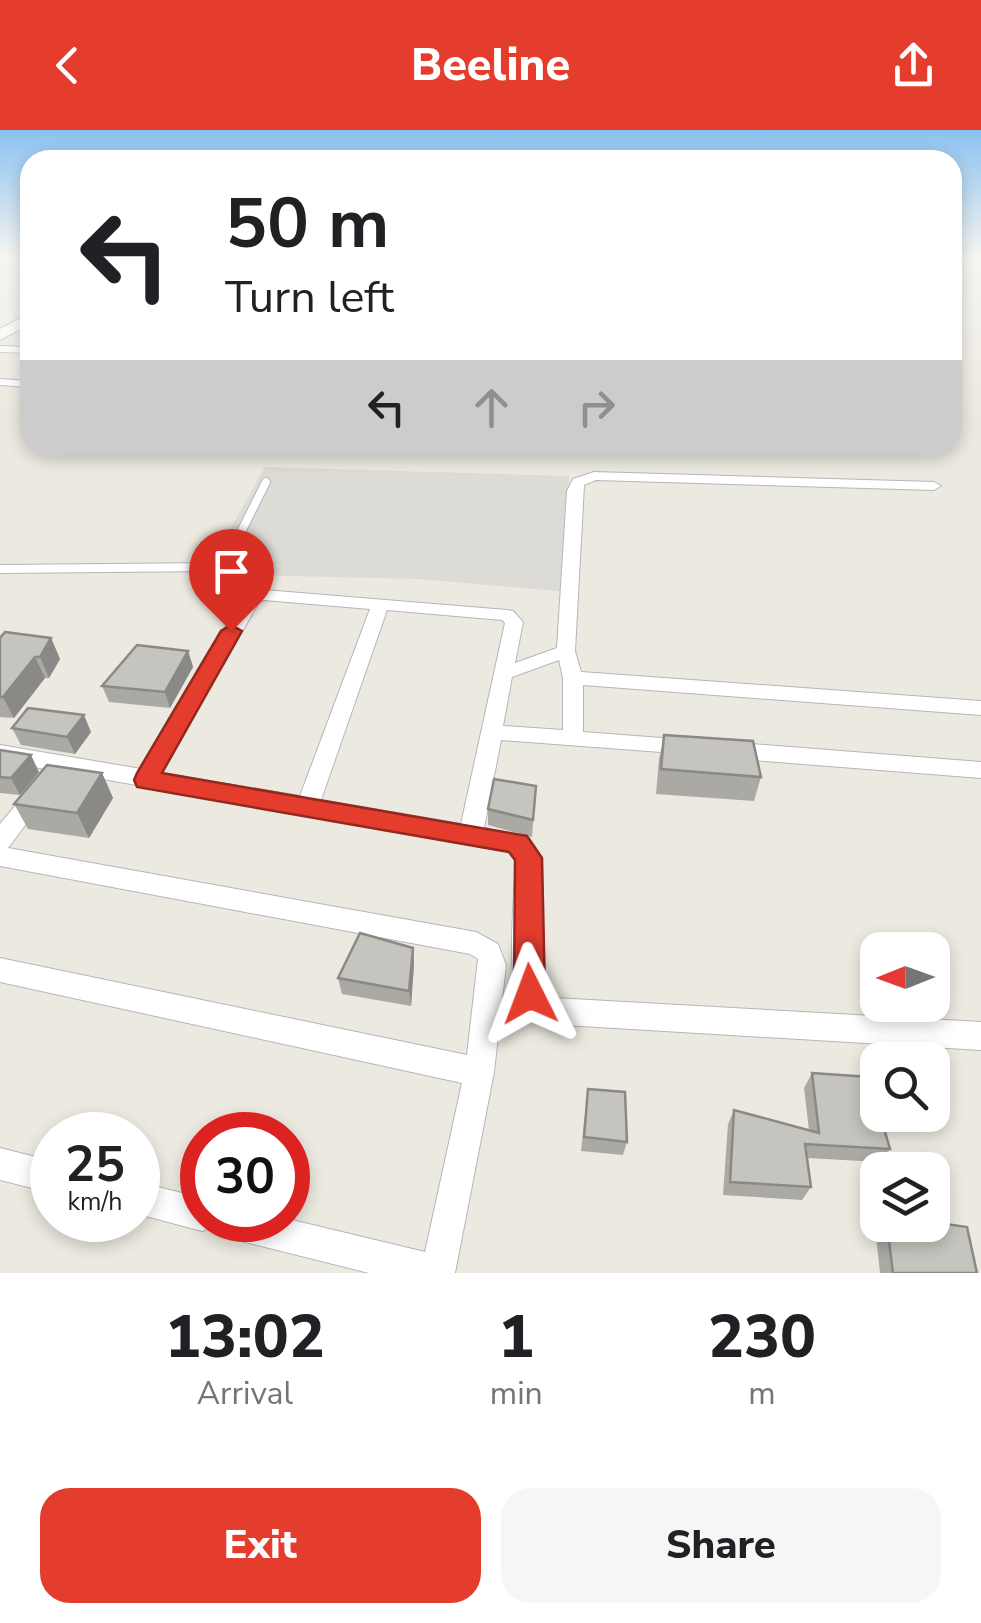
<!DOCTYPE html>
<html lang="en">
<head>
<meta charset="utf-8">
<style>
  :root { --surface:#fff; --page:#f6f6f6; --text:#202124; --muted:#757577; --accent:#e43d2e }
  body { margin:0; font-family:"Nunito Sans",sans-serif; background:var(--page); color:var(--text); height:100vh; display:flex; flex-direction:column; font-size:38px; white-space:nowrap }
  * { box-sizing:border-box; margin:0 }
  p { font-size:32px; color:var(--muted) }
  .icon { flex:none; width:55px; height:55px; fill:none; stroke:currentColor; stroke-width:2; stroke-linecap:round; stroke-linejoin:round }
  .map { position:relative; height:1143px; overflow:hidden }
  .side { display:flex; flex-direction:column; background:var(--surface); flex:1 }
  .side>* { flex:none }
  .banner { position:absolute; left:20px; top:20px; width:942px; height:305px; border-radius:30px; box-shadow:0 5px 15px #0003; background:#fff; color:var(--text); overflow:hidden }
  .needle { width:65px; rotate:269deg }
  .buttons { position:absolute; left:860px; top:802px; display:grid; gap:20px }
  .buttons a { display:grid; place-items:center; width:90px; height:90px; border-radius:20px; background:var(--surface); box-shadow:0 5px 15px #0003; font-size:50px }
  .speed { position:absolute; left:30px; top:982px; display:flex; gap:20px; font-size:50px; font-weight:700; text-align:center }
  .speed>* { display:grid; place-content:center; width:130px; height:130px; border-radius:50%; background:var(--surface); box-shadow:0 5px 15px #0003; line-height:1 }
  .speed small { font-size:25px; font-weight:400 }
  .speed .limit { border:15px solid #d22; background:#fff; color:#111 }
  .pin { position:absolute; display:grid; place-items:center; width:85px; height:85px; color:#fff; margin:-102px -42px; border-radius:50% 50% 50% 0; rotate:-45deg; box-shadow:0 0 10px #0007 }
  .pin .icon { rotate:45deg }
  .me { position:absolute; width:110px; margin:-55px; rotate:357deg; stroke-linejoin:round; filter:drop-shadow(0 0 8px #0008) }
  .turn { display:flex; align-items:center; gap:35px; height:210px; padding:0 40px; font-size:45px }
  .turn .icon { width:130px; height:130px; stroke-width:2.5 }
  .turn b { display:block; font-size:70px; line-height:85px }
  .lanes { display:flex; align-items:center; height:95px; padding:0 40px; background:#0003; justify-content:center; gap:50px; direction:ltr }
  .lanes .off { opacity:.35 }
  .eta { display:flex; justify-content:space-evenly; align-items:center; height:170px; text-align:center }
  .eta b { font-size:60px; font-weight:800; line-height:70px }
  .primary-button { display:flex; gap:20px; margin-top:auto; padding:20px 40px }
  .primary-button a { flex:1; height:115px; border-radius:30px; background:var(--accent); color:#fff; font-size:40px; font-weight:800; line-height:115px; text-align:center }
  .primary-button a+a { background:var(--page); color:var(--text) }
  header { display:flex; justify-content:space-between; align-items:center; height:130px; padding:0 40px; background:var(--accent); color:#fff; font-size:45px; font-weight:800 }
  .map>svg:first-child { display:block }
</style>
</head>
<body>
<header><svg class="icon" aria-label="back" viewBox="0 0 24 24"><path d="M15 5l-7 7 7 7"/></svg>Beeline<svg class="icon" aria-label="share" viewBox="0 0 24 24"><path d="M12 15V3M7 8l5-5 5 5M5 13v7h14v-7"/></svg></header>
<div class="map">
<svg width="981" height="1143" viewBox="0 0 981 1143">
  <rect width="100%" height="100%" fill="#ece9e0"/>
  <!-- industrial -->
  <path fill="#dddbd5" d="M265,337L569,346V462L419,449L205,444Z"/>
  <g fill="none" stroke-linecap="round" stroke-linejoin="round">
    <defs>
      <path id="lane-far1" d="M0,219L30,220
        M0,252L30,254"/>
      <path id="lane" d="M0,439L216,437L227,430L266,352"/>
      <path id="street" d="M594,342L934,352L941,356L934,360L596,350L584,355L575,521L581,542L981,571V585L583,555V602L688,610L695,612L699,617L695,622L688,624L501,610L484,698L526,706L540,728L542,857L554,868L981,892V920L548,894C537,890 525,880 519,870C506,847 515,759 516,729L511,721L0,631V615L141,639L243,468L264,460L507,480L513,481L523,492L515,533L557,518L567,361L573,349ZM264,470L370,479L300,666L161,643L259,472ZM387,480L502,490L505,493L461,694L321,670ZM559,530L563,548V600L503,596L512,547Z
        M727,612L981,632V648L727,628L719,625L716,620L719,615Z
        M36,658L44,660L47,666L8,718L476,802L498,814L506,835L494,942L455,1143H369L225,1107L213,1102L211,1097L202,1101L138,1084V1052L202,1068V1090L288,1089L425,1122L462,953L0,852V828L467,925L478,829L470,824L0,736V694L28,660Z
        M0,1018L52,1031V1063L0,1050Z"/>
      <path id="secondary" d="M30,183V194L0,210V199Z"/>
    </defs>
    <!-- lane-far1 casing -->
    <use href="#lane-far1" stroke="#b3b6bb" stroke-width="8"/>
    <!-- lane casing -->
    <use href="#lane" stroke="#b3b6bb" stroke-width="10"/>
    <!-- street casing -->
    <use href="#street" stroke="#b3b6bb" stroke-width="2"/>
    <!-- secondary casing -->
    <use href="#secondary" stroke="#b4b7bd" stroke-width="2"/>
    <!-- lane-far1 -->
    <use href="#lane-far1" stroke="#fff" stroke-width="6"/>
    <!-- lane -->
    <use href="#lane" stroke="#fff" stroke-width="8"/>
    <!-- street -->
    <use href="#street" fill="#fff" fill-rule="evenodd"/>
    <!-- secondary -->
    <use href="#secondary" fill="#fff" fill-rule="evenodd"/>
  </g>
  <!-- wall -->
  <path fill="#aaa9a3" d="M0,508H51L60,529L49,548H45L14,588L0,587Z
    M188,521L193,537L170,578L109,572L102,556Z
    M12,598L91,602L75,624L21,615Z
    M664,605L761,647L754,671L656,664L659,629Z
    M0,620L39,642L20,665L0,663Z
    M102,643L113,668L89,708L28,699L14,674Z
    M536,656L532,707L488,695V679Z
    M413,818L414,834L411,876L342,864L338,848Z
    M812,943L890,1019L880,1032L807,1028L811,1057L802,1070L723,1065L728,994L734,980L809,1000L804,958Z
    M588,959L627,1012L623,1025L581,1021Z
    M878,1093V1095H932L977,1143H880L875,1096Z"/>
  <!-- shaded-wall -->
  <path fill="#8b8985" d="M51,508L60,529L49,548L40,527Z
    M188,521L193,537L170,578L165,562Z
    M35,527L45,548L14,588L3,567Z
    M84,585L91,602L75,624L67,607Z
    M31,625L39,642L20,665L11,648Z
    M102,643L113,668L89,708L77,683Z
    M413,818L414,834L411,876L409,861Z"/>
  <!-- building -->
  <path fill="#c6c4be" stroke="#8b8985" stroke-width="2.5" d="M5,502L51,508L40,527H35L3,567H0V508Z
    M137,515L188,521L165,562L102,556Z
    M28,578L84,585L67,607L12,598Z
    M664,605L753,611L761,647L661,639Z
    M0,620L31,625L11,648L0,647Z
    M47,635L102,643L77,683L14,674Z
    M494,649L536,656L533,690L488,679Z
    M360,803L413,818L409,861L338,848Z
    M812,943L869,947L878,976V985H880L890,1019L805,1014L811,1057L730,1052L734,980L819,1003Z
    M588,959L625,962L627,1012L584,1007Z
    M932,1092L967,1097L977,1143H893L887,1095H932Z"/>
  <!-- sky -->
  <linearGradient id="sky" x2="0" y2="1"><stop stop-color="#8bc1f0"/><stop offset="0.44" stop-color="#f6f5f1"/><stop offset="1" stop-color="#f6f5f1" stop-opacity="0"/></linearGradient>
  <rect width="981" height="288" fill="url(#sky)"/>
  <!-- route -->
  <path fill="#e43d2e" stroke="#94281e" stroke-width="2.5" d="M231,495L242,501L162,643L527,706L542,728L545,864L541,874L530,878L519,874L514,864L515,730L509,722L137,657L134,650L137,643L221,501Z"/>
</svg>
<div class="buttons">
<a><svg class="needle" viewBox="-14 -14 28 28"><path d="M0-13l5 13h-10z" fill="#e53935"/><path d="M0 13l5-13h-10z" fill="#757577"/></svg></a>
<a><svg class="icon" aria-label="search" viewBox="0 0 24 24"><circle cx="10" cy="10" r="6"/><path d="M15 15l6 6"/></svg></a>
<a><svg class="icon" aria-label="layers" viewBox="0 0 24 24"><path d="M12 4l9 5-9 5-9-5zM3 14l9 5 9-5"/></svg></a>
</div>
<div class="speed"><div>25<small>km/h</small></div><div class="limit">30</div></div>
<div class="pin" style="left:231px;top:501px;background:#d93025"><svg class="icon" aria-label="arrive" viewBox="0 0 24 24"><path d="M6 21V4h12l-3 4 3 4H6"/></svg></div>
<svg class="me" style="left:530px;top:864px" viewBox="-20 -20 40 40"><path d="M0-17L14 15 0 8-14 15z" fill="#e43d2e" stroke="#fff" stroke-width="4"/></svg>
<div class="banner">
<div class="turn"><svg class="icon" aria-label="left" viewBox="0 0 24 24"><path d="M17 20v-9H6M10 6l-5 5 5 5"/></svg><div><b>50 m</b>Turn left</div></div>
<div class="lanes"><svg class="icon" aria-label="left" viewBox="0 0 24 24"><path d="M17 20v-9H6M10 6l-5 5 5 5"/></svg><svg class="icon off" aria-label="ahead" viewBox="0 0 24 24"><path d="M12 20V5M6 11l6-6 6 6"/></svg><svg class="icon off" aria-label="right" viewBox="0 0 24 24"><path d="M7 20v-9h11M14 6l5 5-5 5"/></svg></div>
</div>
</div>
<section class="side">
<div class="eta">
<div><b>13:02</b><p>Arrival</p></div>
<div><b>1</b><p>min</p></div>
<div><b>230</b><p>m</p></div>
</div>
<div class="primary-button"><a>Exit</a><a>Share</a></div>
</section>
</body>
</html>
